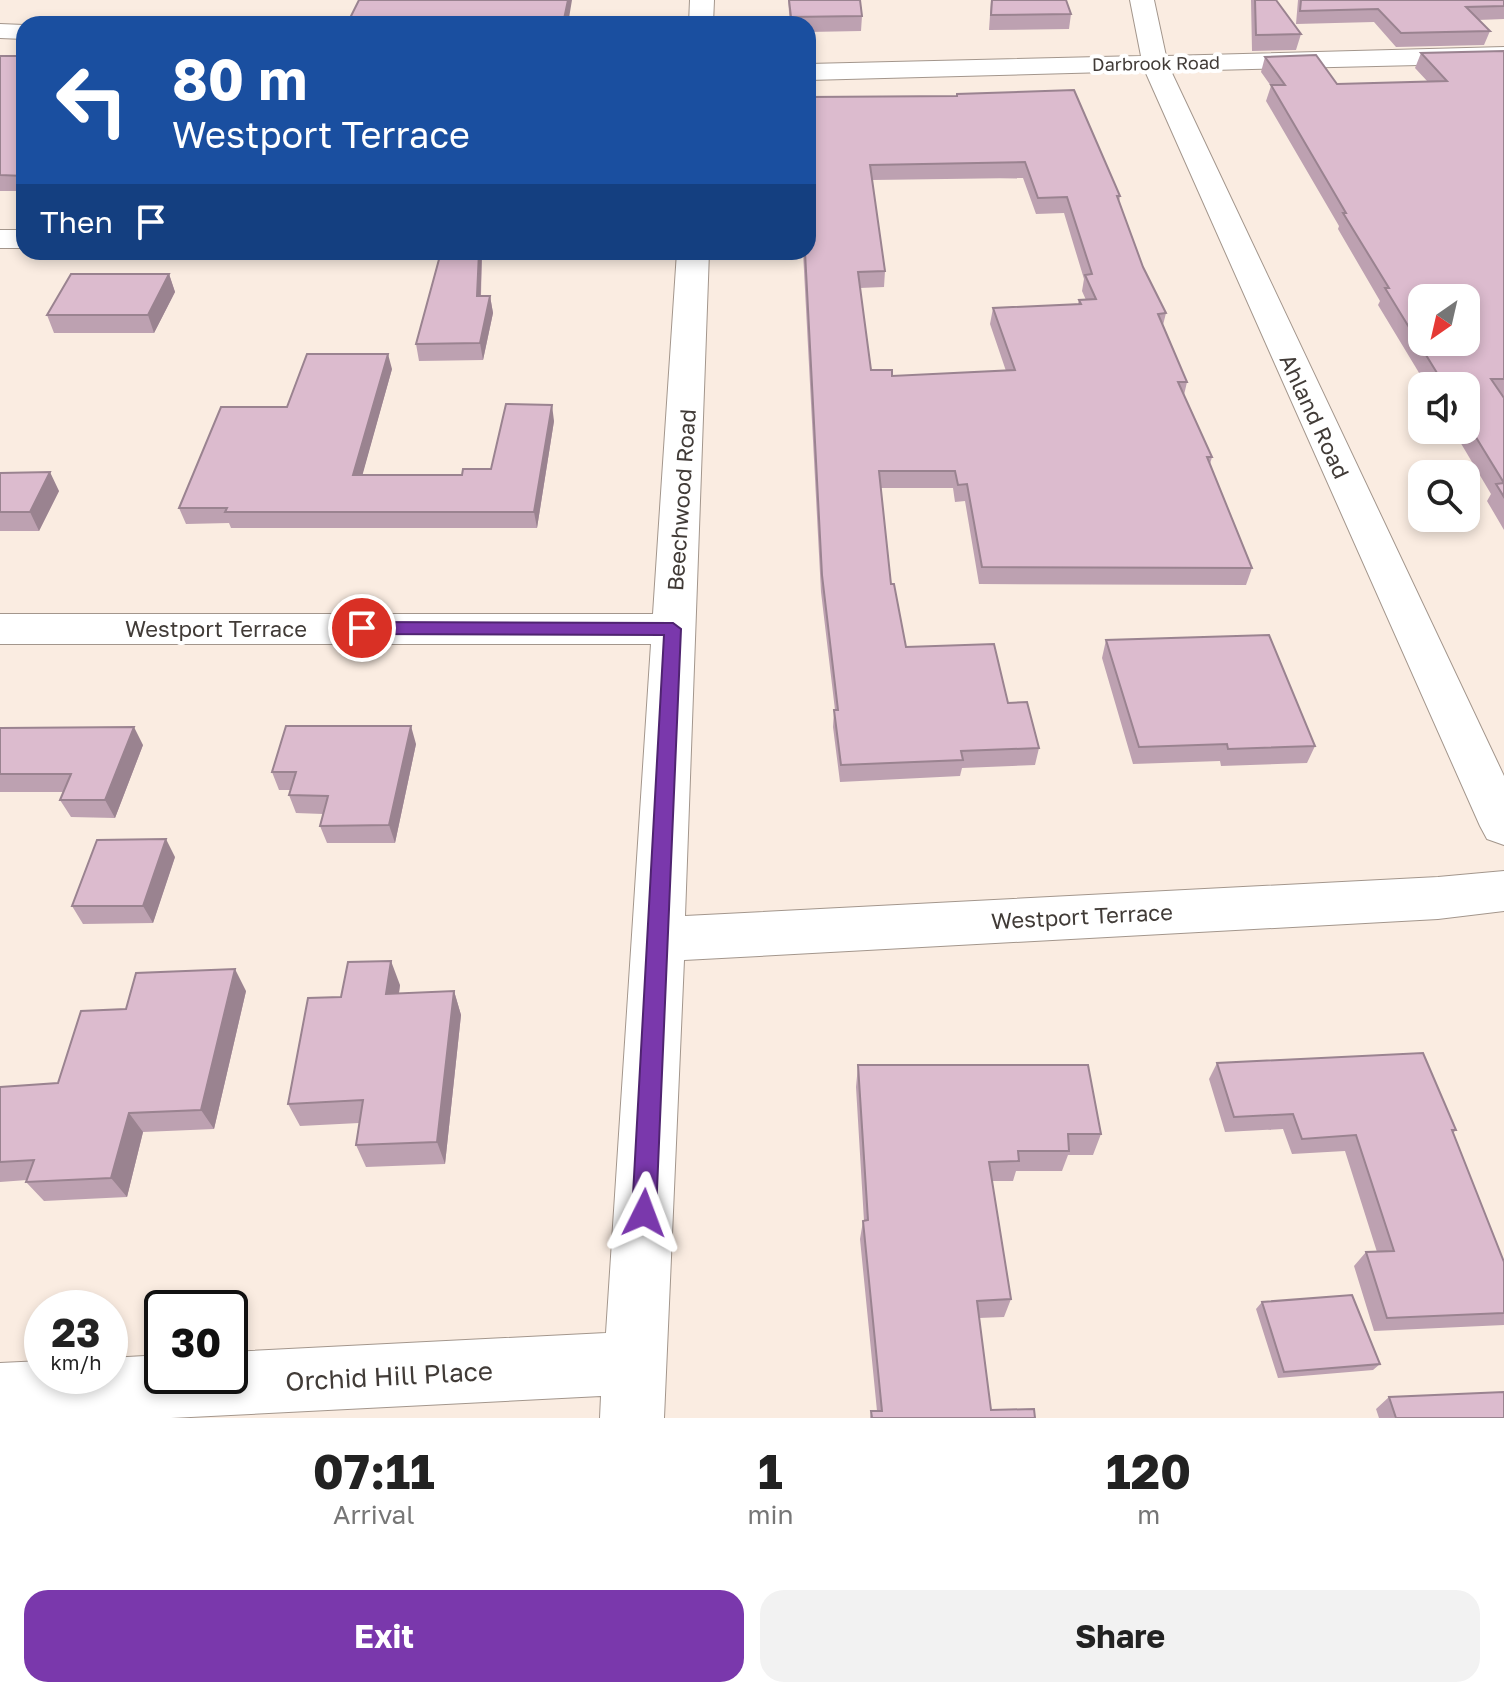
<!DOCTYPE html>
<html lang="en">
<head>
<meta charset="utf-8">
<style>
  :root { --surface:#fff; --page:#f2f2f2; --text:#222; --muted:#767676; --accent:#7a38ac }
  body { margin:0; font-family:"Golos Text",sans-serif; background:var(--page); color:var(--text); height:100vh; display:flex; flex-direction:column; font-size:30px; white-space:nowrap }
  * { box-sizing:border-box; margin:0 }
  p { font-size:26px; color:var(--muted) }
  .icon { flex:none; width:44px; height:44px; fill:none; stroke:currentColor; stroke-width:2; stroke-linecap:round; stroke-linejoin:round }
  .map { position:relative; height:1418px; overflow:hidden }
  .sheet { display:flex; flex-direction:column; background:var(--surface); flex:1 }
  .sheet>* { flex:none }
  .top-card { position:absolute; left:16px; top:16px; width:800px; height:244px; border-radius:24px; box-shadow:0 4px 12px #0003; background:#1a4fa0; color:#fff; overflow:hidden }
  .needle { width:52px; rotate:214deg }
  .tools { position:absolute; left:1408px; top:284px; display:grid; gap:16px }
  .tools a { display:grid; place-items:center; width:72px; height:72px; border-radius:16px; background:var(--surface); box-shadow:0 4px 12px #0003; font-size:40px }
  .speed { position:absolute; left:24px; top:1290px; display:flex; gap:16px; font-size:40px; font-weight:700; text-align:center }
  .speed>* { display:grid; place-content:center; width:104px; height:104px; border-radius:50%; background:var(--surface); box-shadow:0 4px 12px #0003; line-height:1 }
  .speed small { font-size:20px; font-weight:400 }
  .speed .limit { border:4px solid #111; border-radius:12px; background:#fff; color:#111 }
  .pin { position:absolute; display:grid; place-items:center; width:68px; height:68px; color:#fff; margin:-34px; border:4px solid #fff; border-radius:50%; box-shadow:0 2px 8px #0007 }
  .me { position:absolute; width:88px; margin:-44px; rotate:3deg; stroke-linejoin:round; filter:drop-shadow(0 0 6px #0008) }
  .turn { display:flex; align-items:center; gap:28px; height:168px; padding:0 24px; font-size:36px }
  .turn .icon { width:104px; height:104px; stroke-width:2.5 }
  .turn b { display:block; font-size:56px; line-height:68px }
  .then { display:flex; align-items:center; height:76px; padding:0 24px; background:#0003; gap:16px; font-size:30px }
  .eta { display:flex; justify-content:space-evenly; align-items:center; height:136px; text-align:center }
  .eta b { font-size:48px; font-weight:700; line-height:56px }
  .button { display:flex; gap:16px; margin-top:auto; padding:16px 24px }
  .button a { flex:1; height:92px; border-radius:24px; background:var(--accent); color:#fff; font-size:32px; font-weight:700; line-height:92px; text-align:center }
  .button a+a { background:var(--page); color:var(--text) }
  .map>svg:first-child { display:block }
</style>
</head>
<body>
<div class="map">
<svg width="1504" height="1418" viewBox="0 0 1504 1418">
  <rect width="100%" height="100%" fill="#faece1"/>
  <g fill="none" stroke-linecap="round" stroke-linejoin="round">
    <defs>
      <path id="minor" d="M690,0H714L713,24H689Z
        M1130,0H1154L1166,56L1504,47V63L1171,71L1504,776V845L1487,839L1480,826L1145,71L808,80V64L1141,56Z
        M0,24L24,25V39L0,38Z
        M0,230H24V248H0Z
        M677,252H709L685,916L1438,877L1504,871V911L1438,919L684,960L664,1418H600L601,1396L171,1418H0V1363L42,1361V1376H110V1358L162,1355V1376H230V1352L606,1333L651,644H0V614H653Z"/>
    </defs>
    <!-- minor casing -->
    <use href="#minor" stroke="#a3968c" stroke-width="2"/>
    <!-- minor -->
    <use href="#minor" fill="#fff" fill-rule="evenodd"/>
  </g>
  <!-- wall -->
  <path fill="#bda1b1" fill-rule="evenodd" d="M788,0H860L862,16L861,31L808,32V24H790Z
    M991,0H1066L1071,14L1069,29L989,30Z
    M1251,0H1276L1301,34L1296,50L1252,51Z
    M1298,0H1504V19L1478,20L1490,31L1484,45L1396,47L1374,22L1296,24Z
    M1504,51V396H1503L1504,398V530L1487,501L1491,494L1453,430H1466V386H1427L1378,305L1380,301L1338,229L1339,226L1266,101L1271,86L1261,72L1265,57L1337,84L1428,82L1415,68L1421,53Z
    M0,56H24V191H0Z
    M957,94L1120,196L1119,202L1143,267L1166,313L1163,325L1187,382L1184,395L1212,457L1210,464L1252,568L1246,585L979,584L965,501L955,502L953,488H881L891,584L906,647L1008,703L1039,748L1035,765L962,768L960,776L840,782L833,727L834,710H835L821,592L803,252H808V97L956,96ZM1023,178L1036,214L1064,213L1084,279L1082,291L1086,300H1079L1078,304L993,308L990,324L1006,371L892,376L871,370L860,288L884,287L885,271L872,180Z
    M365,252H482L481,296H490L493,313L483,360L419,361L416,344L440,254L366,255Z
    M169,274L175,292L154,333H54L47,315Z
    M392,369L362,475H462L491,469L554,421L537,528H231L229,523L186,524L179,508L287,407Z
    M0,473L59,491L39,531H0Z
    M1106,640L1315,746L1307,763L1221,766L1220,761L1133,764L1102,658Z
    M0,728L143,745L115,818L71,817L60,800L64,792H0Z
    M416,744L395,843H327L320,826L323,814L296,813L289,795L291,790H279L272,772Z
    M175,857L153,923L83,924L72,906Z
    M400,985L399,994L454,991L461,1015L445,1164L366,1167L356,1145L359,1123L300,1126L288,1104L341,997Z
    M246,991L214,1129L143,1132L127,1197L44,1201L26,1182L27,1180L0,1182V1087L58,1083L126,1009Z
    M1217,1063L1456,1130L1453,1133L1504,1262V1325L1374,1331L1354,1266L1366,1252H1377L1345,1151L1292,1154L1283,1129L1225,1132L1209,1079Z
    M858,1065L1101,1134L1093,1155H1068L1062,1171H1016L1013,1181H992L1011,1299L1004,1317L979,1318L991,1410L1035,1418H870L871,1411H877L860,1239L863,1221H864L856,1087Z
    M1262,1302L1380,1364L1373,1370L1278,1378L1256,1309Z
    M1389,1397L1504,1418H1379L1376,1409Z"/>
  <!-- shaded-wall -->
  <path fill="#9a8390" d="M568,0H572L568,24H563Z
    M479,252H482L480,313L477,296Z
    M169,274L175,292L154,333L148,315Z
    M490,296L493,313L483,360L480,343Z
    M388,354L392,369L358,491L353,475Z
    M552,405L554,421L537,528L534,512Z
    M50,472L59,491L39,531L30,512Z
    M411,726L416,744L395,843L389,825Z
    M134,727L143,745L115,818L105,800Z
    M166,839L175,857L153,923L143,906Z
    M391,961L400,985L395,1018L386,994Z
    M235,969L246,991L214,1129L201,1110Z
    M454,991L461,1015L445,1164L437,1142Z
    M129,1113L143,1132L127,1197L111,1178Z"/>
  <!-- building -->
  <path fill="#dcbbce" stroke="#9a8390" stroke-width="2" fill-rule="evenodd" d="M359,0H568L563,24H347Z
    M789,0H860L862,16L791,17Z
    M992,0H1066L1071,14L991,15Z
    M1255,0H1276L1301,34L1256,35Z
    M1301,0H1504V6L1466,7L1490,31L1401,33L1378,9L1300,11Z
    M1504,51V379H1491L1504,398V483L1466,421V386H1445L1385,288H1389L1343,213H1346L1271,85H1285L1265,57L1316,55L1337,84L1447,81L1421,53ZM1422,298H1466V342H1422Z
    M0,56H24V176L0,175Z
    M1074,90L1120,196H1117L1143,267L1166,313L1158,314L1187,382H1178L1212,457H1207L1252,568L982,567L967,484L958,485L955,471H879L891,584H894L906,647L994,644L1008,703L1027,702L1039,748L961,751L963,760L841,765L834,710H838L822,575L805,252H808V97L957,96V94ZM1025,162L1038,198L1067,197L1092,274L1085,275L1096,299L1079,300L1081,304L993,308L1015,370L892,376V370H871L858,272L885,271L870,165Z
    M441,252H479L477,296H490L480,343L416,344Z
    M71,274H169L148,315H47Z
    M307,354H388L353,475H462L463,469H491L506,404L552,405L534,512H225L227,508H179L221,407H287Z
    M50,472L30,512H0V473Z
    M1504,483V497L1496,484Z
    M1269,635L1315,746L1228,749L1227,744L1139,747L1106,640Z
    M286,726H411L389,825L320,826L328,796L289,795L296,772H272Z
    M134,727L105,800H60L71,774H0V728Z
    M166,839L143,906H72L97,840Z
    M391,961L386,994L454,991L437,1142L356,1145L363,1100L288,1104L308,998L341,997L348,962Z
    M235,969L201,1110L129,1113L111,1178L26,1182L34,1160L0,1162V1087L58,1083L81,1011L126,1009L136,973Z
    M1423,1053L1456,1130H1452L1504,1262V1313L1387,1318L1366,1252L1394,1251L1356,1135L1302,1139L1293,1114L1234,1117L1217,1063Z
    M858,1065H1088L1101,1134H1068L1069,1151H1018L1019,1161L989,1162L1011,1299L977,1301L991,1410L1034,1409L1035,1418H872L871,1411H882L863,1221L868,1220Z
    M1352,1295L1380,1364L1284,1372L1262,1302Z
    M1504,1392V1418H1396L1389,1397Z"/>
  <!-- route -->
  <path fill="#7a38ac" stroke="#4f2470" stroke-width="2" d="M362,622L673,623L681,629L656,1213L652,1221L644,1224L635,1221L632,1213L664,635L362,634L354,628Z"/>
  <g text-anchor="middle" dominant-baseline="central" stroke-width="8" stroke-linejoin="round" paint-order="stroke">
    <!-- far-street labels -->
    <g font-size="18" fill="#413b37" stroke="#fff">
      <text transform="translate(1156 63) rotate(-1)">Darbrook Road</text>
    </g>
    <!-- street labels -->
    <g font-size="22" fill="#413b37" stroke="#fff">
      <text transform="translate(1315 416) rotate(65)">Ahland Road</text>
      <text transform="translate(681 500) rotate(-86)">Beechwood Road</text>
      <text x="216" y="628">Westport Terrace</text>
      <text transform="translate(1082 916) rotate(-3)">Westport Terrace</text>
    </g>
    <!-- near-street labels -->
    <g font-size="26" fill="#413b37" stroke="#fff">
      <text transform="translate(389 1376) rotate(-3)">Orchid Hill Place</text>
    </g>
  </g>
</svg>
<div class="tools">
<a><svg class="needle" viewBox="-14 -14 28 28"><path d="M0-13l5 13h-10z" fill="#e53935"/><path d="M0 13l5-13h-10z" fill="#767676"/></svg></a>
<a><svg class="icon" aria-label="sound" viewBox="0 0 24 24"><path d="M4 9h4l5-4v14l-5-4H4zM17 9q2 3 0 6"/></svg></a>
<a><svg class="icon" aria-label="search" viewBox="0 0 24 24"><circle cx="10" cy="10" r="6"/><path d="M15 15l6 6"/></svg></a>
</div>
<div class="speed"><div>23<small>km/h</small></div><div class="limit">30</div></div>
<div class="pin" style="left:362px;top:628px;background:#d93025"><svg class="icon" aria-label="arrive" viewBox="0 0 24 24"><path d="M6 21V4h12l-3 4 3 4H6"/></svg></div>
<svg class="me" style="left:644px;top:1213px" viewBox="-20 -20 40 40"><path d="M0-17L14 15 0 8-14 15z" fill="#7a38ac" stroke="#fff" stroke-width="4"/></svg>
<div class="top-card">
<div class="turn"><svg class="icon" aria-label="left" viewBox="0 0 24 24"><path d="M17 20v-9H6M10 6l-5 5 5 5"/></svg><div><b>80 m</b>Westport Terrace</div></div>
<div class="then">Then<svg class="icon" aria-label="arrive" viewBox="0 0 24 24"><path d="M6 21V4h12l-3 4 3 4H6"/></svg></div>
</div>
</div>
<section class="sheet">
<div class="eta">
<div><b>07:11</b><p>Arrival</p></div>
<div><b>1</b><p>min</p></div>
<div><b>120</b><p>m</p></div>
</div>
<div class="button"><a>Exit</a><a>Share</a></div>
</section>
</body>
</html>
